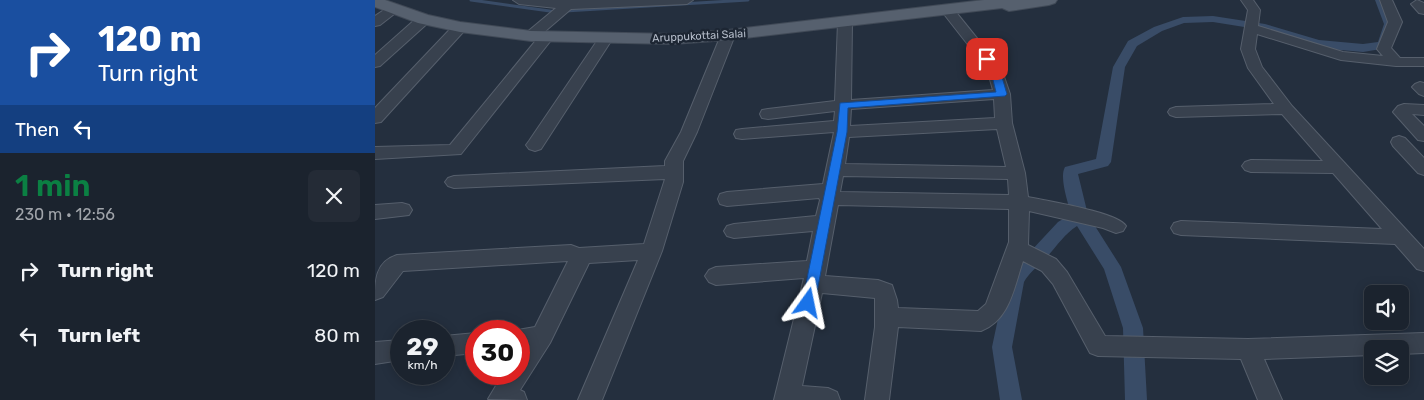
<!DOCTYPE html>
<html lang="en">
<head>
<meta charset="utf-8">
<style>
  :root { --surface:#1b232e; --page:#242b36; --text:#f1f3f6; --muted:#a0a4aa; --line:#39404a; --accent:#0b8043 }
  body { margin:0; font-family:Rubik,sans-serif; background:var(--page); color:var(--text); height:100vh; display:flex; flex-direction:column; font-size:19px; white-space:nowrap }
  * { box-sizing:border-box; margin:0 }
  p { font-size:16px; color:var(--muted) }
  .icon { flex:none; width:28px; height:28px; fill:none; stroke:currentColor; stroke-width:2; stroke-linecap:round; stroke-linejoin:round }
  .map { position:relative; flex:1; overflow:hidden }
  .sheet { display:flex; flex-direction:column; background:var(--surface); width:375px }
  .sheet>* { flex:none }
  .top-card { background:#1a4fa0; color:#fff; overflow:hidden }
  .tools { position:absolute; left:989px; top:285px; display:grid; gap:10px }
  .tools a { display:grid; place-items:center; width:45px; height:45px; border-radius:8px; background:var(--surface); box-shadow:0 2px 12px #0003,0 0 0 1px var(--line); font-size:25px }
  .speed { position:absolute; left:15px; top:320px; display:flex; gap:10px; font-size:25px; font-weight:700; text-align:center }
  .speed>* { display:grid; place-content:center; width:65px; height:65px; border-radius:50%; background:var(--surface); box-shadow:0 2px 12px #0003,0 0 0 1px var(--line); line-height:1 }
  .speed small { font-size:12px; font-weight:400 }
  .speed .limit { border:8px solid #d22; background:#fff; color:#111 }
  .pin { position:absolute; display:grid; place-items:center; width:42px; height:42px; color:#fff; margin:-21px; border-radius:10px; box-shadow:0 2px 8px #0006 }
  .me { position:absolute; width:55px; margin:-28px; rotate:12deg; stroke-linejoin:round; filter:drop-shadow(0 0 4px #0008) }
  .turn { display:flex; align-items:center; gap:18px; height:105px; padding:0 15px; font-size:22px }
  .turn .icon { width:65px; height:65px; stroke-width:2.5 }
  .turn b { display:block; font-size:35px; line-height:42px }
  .then { display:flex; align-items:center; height:48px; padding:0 15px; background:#0003; gap:10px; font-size:19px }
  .round { display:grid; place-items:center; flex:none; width:52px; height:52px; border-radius:8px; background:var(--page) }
  .head { display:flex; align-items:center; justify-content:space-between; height:85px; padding:0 15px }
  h1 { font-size:30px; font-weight:600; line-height:38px; color:var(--accent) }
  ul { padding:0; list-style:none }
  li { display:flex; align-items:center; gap:15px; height:65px; padding:0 15px }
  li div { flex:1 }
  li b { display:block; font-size:19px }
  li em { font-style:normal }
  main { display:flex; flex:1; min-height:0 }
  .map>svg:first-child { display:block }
</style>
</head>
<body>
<main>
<section class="sheet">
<div class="top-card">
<div class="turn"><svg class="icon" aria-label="right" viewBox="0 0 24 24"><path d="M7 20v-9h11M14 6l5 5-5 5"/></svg><div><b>120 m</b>Turn right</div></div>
<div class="then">Then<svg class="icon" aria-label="left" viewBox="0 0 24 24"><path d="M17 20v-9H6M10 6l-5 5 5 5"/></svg></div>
</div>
<div class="head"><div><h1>1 min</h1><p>230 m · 12:56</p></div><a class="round"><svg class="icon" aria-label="close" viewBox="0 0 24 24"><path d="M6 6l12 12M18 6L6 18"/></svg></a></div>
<ul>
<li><svg class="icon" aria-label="right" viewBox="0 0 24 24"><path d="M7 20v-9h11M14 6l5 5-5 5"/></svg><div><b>Turn right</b></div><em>120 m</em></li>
<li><svg class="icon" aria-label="left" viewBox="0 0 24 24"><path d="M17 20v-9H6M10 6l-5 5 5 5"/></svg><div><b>Turn left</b></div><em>80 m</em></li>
</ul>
</section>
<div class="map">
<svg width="1049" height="400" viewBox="0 0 1049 400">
  <rect width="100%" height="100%" fill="#242f3e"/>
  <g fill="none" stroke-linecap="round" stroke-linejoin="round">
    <!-- stream -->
    <path stroke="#394c67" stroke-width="3" d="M96,0L182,12
      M190,11L373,0"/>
    <!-- canal -->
    <path fill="#394c67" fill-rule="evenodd" d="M1000,0H1010L1021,24L1014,45L1012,48L988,52L943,48L888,30L838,22L809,23L787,31L762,46L750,67L736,162L733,166L703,174L713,215L746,267L768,328L772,400H750L748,328L729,269L702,226C688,235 680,249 668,261C661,268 654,273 649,282L637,347L647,400H625L617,347L631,281L642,263L655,252L683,222L696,214C693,203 684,177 690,167L721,159L738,67L753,41L779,27L808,17L838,16L890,24L944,40L988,44L1003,42L1009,24Z"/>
    <defs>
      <path id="minor" d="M138,0H318L312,4L196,9L161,39L156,40L149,36L151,33L181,8L144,4Z
        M866,0H878L885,10L883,26L968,52L1008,56L1002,49L1013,22L1005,0H1017L1027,22L1016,48L1025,58H1049V66H1021L966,60L882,34L880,49L887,67L917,106L1049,249V271L1042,269L1020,244L806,235L799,233L796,228L799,223L806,221L1007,229L958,173L876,172L870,170L867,166L870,162L876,160L948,161L907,114L801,117L795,115L793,112L795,109L801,107L899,104L873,68L866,49L873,10Z
        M1042,0L1049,3V14L1044,13L1036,4Z
        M18,4L24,8L23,11L5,25L0,26V16Z
        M571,5L576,6L626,68L635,94L637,123L650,173L653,197C671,201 743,212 751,226L748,231L741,233L728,228L654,211L653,245L681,259L692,272L730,336L873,339L1049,333V353L1025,354V349H998V355L889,359L907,400H883L866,359L723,356L715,353L678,284L667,271L648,261C639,287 635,320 606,331L523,327L514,400H490L500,327V298L447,293L427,386L453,388L462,392L465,400H399L429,278L341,285L334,282L330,276L334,270L341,267L432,261L438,231L359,238L352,236L349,231L352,226L359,224L441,216L445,200L444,198L352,206L345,204L343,199L345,194L352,192L448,184L459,132L367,139L361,138L359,134L361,130L367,129L459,121L460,111L393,119L387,118L385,114L387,110L393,109L460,101L463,22L470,18L477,22L476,100L618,90L612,69L565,9ZM619,99L620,118L475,126L476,109ZM622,129L631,167L470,164L474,137ZM468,176L633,179L634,195L465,192ZM463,205L634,209V242L611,304L603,311L523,308L522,300L517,285L503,280L450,276Z
        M49,15L56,19L54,22L5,66L0,67V55L44,16Z
        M85,23L92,27L90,30L6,122L0,123V108L80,24Z
        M353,31L360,35L322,132L308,161V182L287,251L227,400H203L263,260L214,263L175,343L145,390L149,392L152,400L113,399L128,374H144V331H137L160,327L193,261L28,271L8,297L0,300C0,281 0,262 22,255L196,245L204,248L269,244L290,179L79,188L73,186L70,182L73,178L79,176L290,166V161L306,132L346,35Z
        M172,32L179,36L177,39L86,154L0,159V147L75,145L167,33Z
        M231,34L238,38L166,149L160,151L154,149L151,145L154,141L226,35Z
        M1045,82L1049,83V96L1044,94L1037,87L1040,84Z
        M1029,104L1049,105V115L1037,114L1049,126V141L1043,140L1018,112L1023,106Z
        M1024,136L1030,138L1049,158V175L1043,173L1018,146L1016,142L1018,138Z
        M27,203L34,205L37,210L34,215L0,219V205Z
        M101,333V353L69,356V336Z
        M26,340V360L0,364V342Z"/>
      <path id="major" d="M0,0H10L53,15L85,22L156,31L298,34L353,30L609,0H682L680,3L674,5L634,11L627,8L353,40L298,44L156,41L85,32L43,23L0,7Z"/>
    </defs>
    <!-- minor casing -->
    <use href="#minor" stroke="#565f6c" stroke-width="2"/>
    <!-- major casing -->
    <use href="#major" stroke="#414a57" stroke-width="2"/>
    <!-- minor -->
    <use href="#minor" fill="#38414e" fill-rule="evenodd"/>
    <!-- major -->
    <use href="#major" fill="#56606e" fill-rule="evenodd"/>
  </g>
  <!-- route -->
  <path fill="#1a73e8" stroke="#114b97" d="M612,56C625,62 628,82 632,94L630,96L473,108L472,132L440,303L438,307L433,308L429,307L427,303L462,132L465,103L621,92L615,68L608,59Z"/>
  <g text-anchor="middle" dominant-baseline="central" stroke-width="5" stroke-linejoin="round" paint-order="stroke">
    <!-- far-street labels -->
    <g font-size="11" fill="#b4bcc9" stroke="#1d2633">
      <text transform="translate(324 36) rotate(-3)">Aruppukottai Salai</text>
    </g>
  </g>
</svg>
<div class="tools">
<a><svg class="icon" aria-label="sound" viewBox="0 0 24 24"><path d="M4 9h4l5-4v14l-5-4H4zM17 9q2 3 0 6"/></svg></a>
<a><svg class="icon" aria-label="layers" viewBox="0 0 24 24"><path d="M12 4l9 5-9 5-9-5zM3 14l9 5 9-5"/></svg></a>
</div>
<div class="speed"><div>29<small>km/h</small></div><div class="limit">30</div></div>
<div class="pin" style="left:612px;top:59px;background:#d93025"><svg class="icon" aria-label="arrive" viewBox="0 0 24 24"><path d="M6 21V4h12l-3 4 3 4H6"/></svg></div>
<svg class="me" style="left:433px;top:303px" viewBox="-20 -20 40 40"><path d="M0-17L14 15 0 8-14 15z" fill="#1a73e8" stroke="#fff" stroke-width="4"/></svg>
</div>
</main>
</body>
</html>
